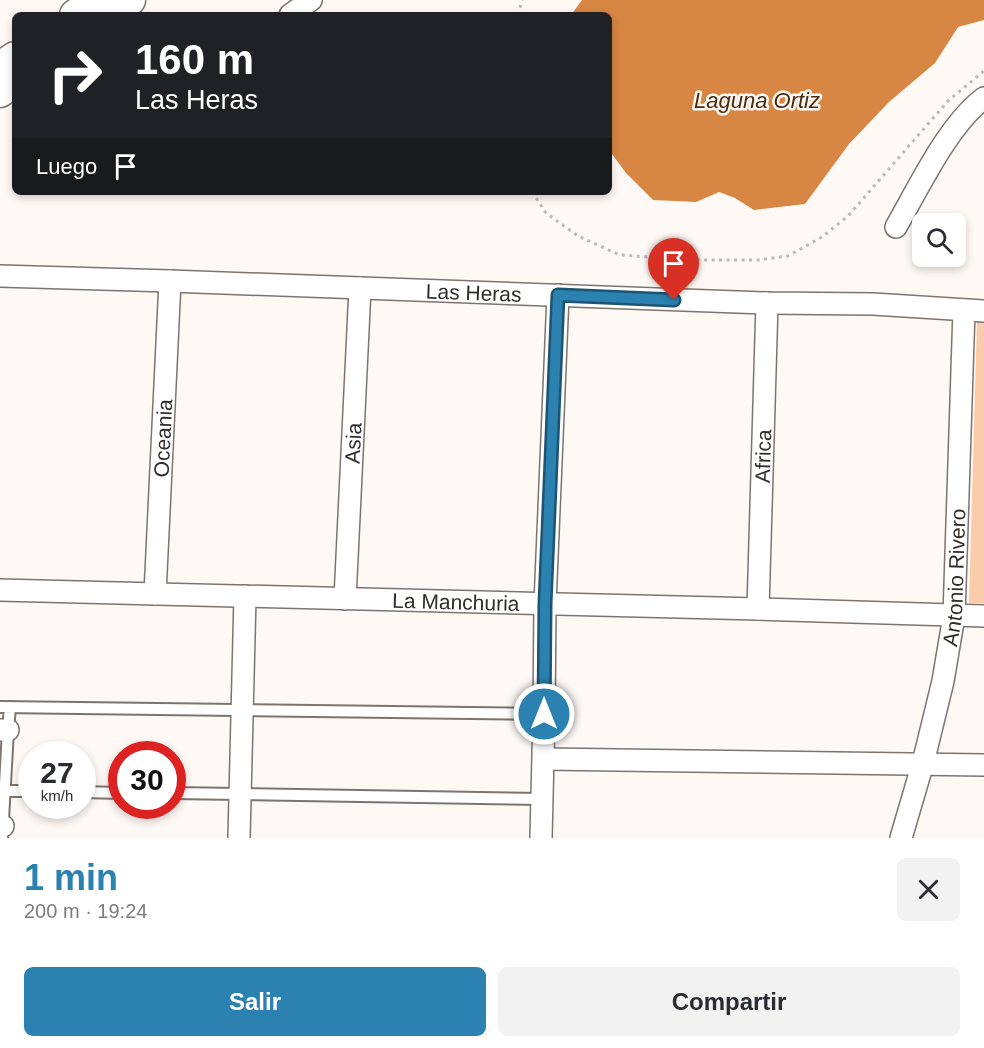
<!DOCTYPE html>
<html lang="es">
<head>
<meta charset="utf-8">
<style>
  :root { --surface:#fff; --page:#f2f2f3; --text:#2b2b33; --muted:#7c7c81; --accent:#2b81b0 }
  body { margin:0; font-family:Arial,sans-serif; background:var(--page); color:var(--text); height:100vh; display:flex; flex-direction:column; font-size:22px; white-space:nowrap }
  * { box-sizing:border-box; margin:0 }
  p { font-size:20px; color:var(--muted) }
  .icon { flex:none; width:33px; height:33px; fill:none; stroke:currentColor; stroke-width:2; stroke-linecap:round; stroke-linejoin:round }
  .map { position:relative; height:838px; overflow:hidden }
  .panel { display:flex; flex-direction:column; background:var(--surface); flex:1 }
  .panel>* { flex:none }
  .top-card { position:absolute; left:12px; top:12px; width:600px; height:183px; border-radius:9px; box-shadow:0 3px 9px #0003; background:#202124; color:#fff; overflow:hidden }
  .buttons { position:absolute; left:912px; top:213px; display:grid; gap:12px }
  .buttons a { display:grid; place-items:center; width:54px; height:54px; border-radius:9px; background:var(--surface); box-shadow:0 3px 9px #0003; font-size:30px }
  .speed { position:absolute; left:18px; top:741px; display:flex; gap:12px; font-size:30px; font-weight:700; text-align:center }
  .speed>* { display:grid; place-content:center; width:78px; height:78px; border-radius:50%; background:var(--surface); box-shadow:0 3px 9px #0003; line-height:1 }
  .speed small { font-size:15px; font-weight:400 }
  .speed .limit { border:9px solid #d22; background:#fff; color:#111 }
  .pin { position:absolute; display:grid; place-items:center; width:51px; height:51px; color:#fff; margin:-62px -26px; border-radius:50% 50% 50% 0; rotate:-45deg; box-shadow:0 0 6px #0007 }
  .pin .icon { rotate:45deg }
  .me { position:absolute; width:66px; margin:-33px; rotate:0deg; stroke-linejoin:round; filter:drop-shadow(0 0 4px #0008) }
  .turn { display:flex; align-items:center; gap:21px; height:126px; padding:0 24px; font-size:27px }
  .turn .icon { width:78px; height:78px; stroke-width:2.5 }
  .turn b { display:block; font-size:42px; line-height:51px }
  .then { display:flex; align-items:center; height:57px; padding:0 24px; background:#0003; gap:12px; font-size:22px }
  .round { display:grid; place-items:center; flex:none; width:63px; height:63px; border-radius:9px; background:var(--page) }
  .summary { display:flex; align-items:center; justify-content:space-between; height:102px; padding:0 24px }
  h1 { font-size:36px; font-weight:600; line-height:45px; color:var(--accent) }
  .button { display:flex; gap:12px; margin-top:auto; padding:12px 24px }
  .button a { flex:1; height:69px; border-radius:9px; background:var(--accent); color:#fff; font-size:24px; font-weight:600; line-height:69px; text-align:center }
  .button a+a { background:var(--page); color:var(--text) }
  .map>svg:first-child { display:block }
</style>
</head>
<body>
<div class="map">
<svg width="984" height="838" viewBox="0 0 984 838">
  <rect width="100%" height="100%" fill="#fef9f5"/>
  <!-- green -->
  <path fill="#fbccab" d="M977,319L984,320V603H969Z"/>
  <!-- water -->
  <path fill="#d78643" d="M582,0H984V20L958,27L935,63L889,102L849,144L805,204L754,210L735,198L719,192L696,202L653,200L626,173L609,150V15H571Z"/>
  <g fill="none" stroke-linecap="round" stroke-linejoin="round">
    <defs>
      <path id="lane" d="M0,707L544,714
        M5,791H32
        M82,792L122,793
        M172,793L542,799
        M2,838L8,730L10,707"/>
      <g id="street">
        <path d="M290,15L311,0"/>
        <path d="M896,227C919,187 948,125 984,98"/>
        <path id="s1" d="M0,276L170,281L767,303L873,304L984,311"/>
        <path id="s2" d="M0,590L758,609L984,616"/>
        <path id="s3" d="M155,594L170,281"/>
        <path id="s4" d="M345,599L360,288"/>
        <path id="s5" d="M758,609L767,303"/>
        <path d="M0,730H8"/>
        <path d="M544,759L984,765"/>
        <path d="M0,826H3"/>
        <path d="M239,838L245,596"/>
        <path d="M541,838L544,714L545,604L558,295"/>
        <path id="s6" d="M901,838L923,763L943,681L954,616L964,310"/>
      </g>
      <path id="secondary" d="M75,15L96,0
        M109,15L130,0
        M0,67L15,57
        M0,92L15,81"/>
    </defs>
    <!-- lane casing -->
    <use href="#lane" stroke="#7d746f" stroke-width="14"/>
    <!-- street casing -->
    <use href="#street" stroke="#7d746f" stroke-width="24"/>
    <!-- secondary casing -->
    <use href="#secondary" stroke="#7d746f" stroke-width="33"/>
    <!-- path -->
    <path stroke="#bfbab7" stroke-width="3" stroke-dasharray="3 4.5" stroke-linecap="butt" d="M518,15L522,0
      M532,192L546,213L578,236L620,255L694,260H758L788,256L822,237L848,216L948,101L984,71"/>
    <!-- lane -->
    <use href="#lane" stroke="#fff" stroke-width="10"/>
    <!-- street -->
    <use href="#street" stroke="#fff" stroke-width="21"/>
    <!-- secondary -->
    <use href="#secondary" stroke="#fff" stroke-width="30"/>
  </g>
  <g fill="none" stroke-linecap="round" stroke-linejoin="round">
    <defs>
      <path id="route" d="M544,714L545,604L558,295L674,300"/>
    </defs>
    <!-- route casing -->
    <use href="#route" stroke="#1c5472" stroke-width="15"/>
    <!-- route -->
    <use href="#route" stroke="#2b81b0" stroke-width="10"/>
  </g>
  <g text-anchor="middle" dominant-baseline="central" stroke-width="5" stroke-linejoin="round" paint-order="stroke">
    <!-- street labels -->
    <g font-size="21" fill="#312d2b" stroke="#fef9f5">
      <text stroke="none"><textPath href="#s1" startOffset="474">Las Heras</textPath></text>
      <text stroke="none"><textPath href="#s3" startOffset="156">Oceania</textPath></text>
      <text stroke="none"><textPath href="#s4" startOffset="156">Asia</textPath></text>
      <text stroke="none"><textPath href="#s5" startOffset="153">Africa</textPath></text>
      <text stroke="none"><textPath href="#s6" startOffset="267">Antonio Rivero</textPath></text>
      <text stroke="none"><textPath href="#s2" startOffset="456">La Manchuria</textPath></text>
    </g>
    <!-- water labels -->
    <g font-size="22" font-style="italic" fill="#4b2a0e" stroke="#fef9f5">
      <text x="757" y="100">Laguna Ortiz</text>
    </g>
  </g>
</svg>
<div class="buttons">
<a><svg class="icon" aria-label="search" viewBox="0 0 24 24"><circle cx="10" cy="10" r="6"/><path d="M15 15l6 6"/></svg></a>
</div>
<div class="speed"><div>27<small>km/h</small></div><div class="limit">30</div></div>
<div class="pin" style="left:674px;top:300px;background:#d93025"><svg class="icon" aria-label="arrive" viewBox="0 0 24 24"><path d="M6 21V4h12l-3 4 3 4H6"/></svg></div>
<svg class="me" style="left:544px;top:714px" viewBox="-20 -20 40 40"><circle r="17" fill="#2b81b0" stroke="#fff" stroke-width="3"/><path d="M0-11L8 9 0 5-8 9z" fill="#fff"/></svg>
<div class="top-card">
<div class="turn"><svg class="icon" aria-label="right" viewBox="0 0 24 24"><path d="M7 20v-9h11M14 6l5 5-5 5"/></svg><div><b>160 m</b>Las Heras</div></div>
<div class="then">Luego<svg class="icon" aria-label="arrive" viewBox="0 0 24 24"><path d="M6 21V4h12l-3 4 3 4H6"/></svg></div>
</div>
</div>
<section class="panel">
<div class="summary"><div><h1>1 min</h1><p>200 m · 19:24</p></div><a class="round"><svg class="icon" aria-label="close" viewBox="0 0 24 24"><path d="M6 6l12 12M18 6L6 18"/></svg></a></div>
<div class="button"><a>Salir</a><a>Compartir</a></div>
</section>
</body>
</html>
